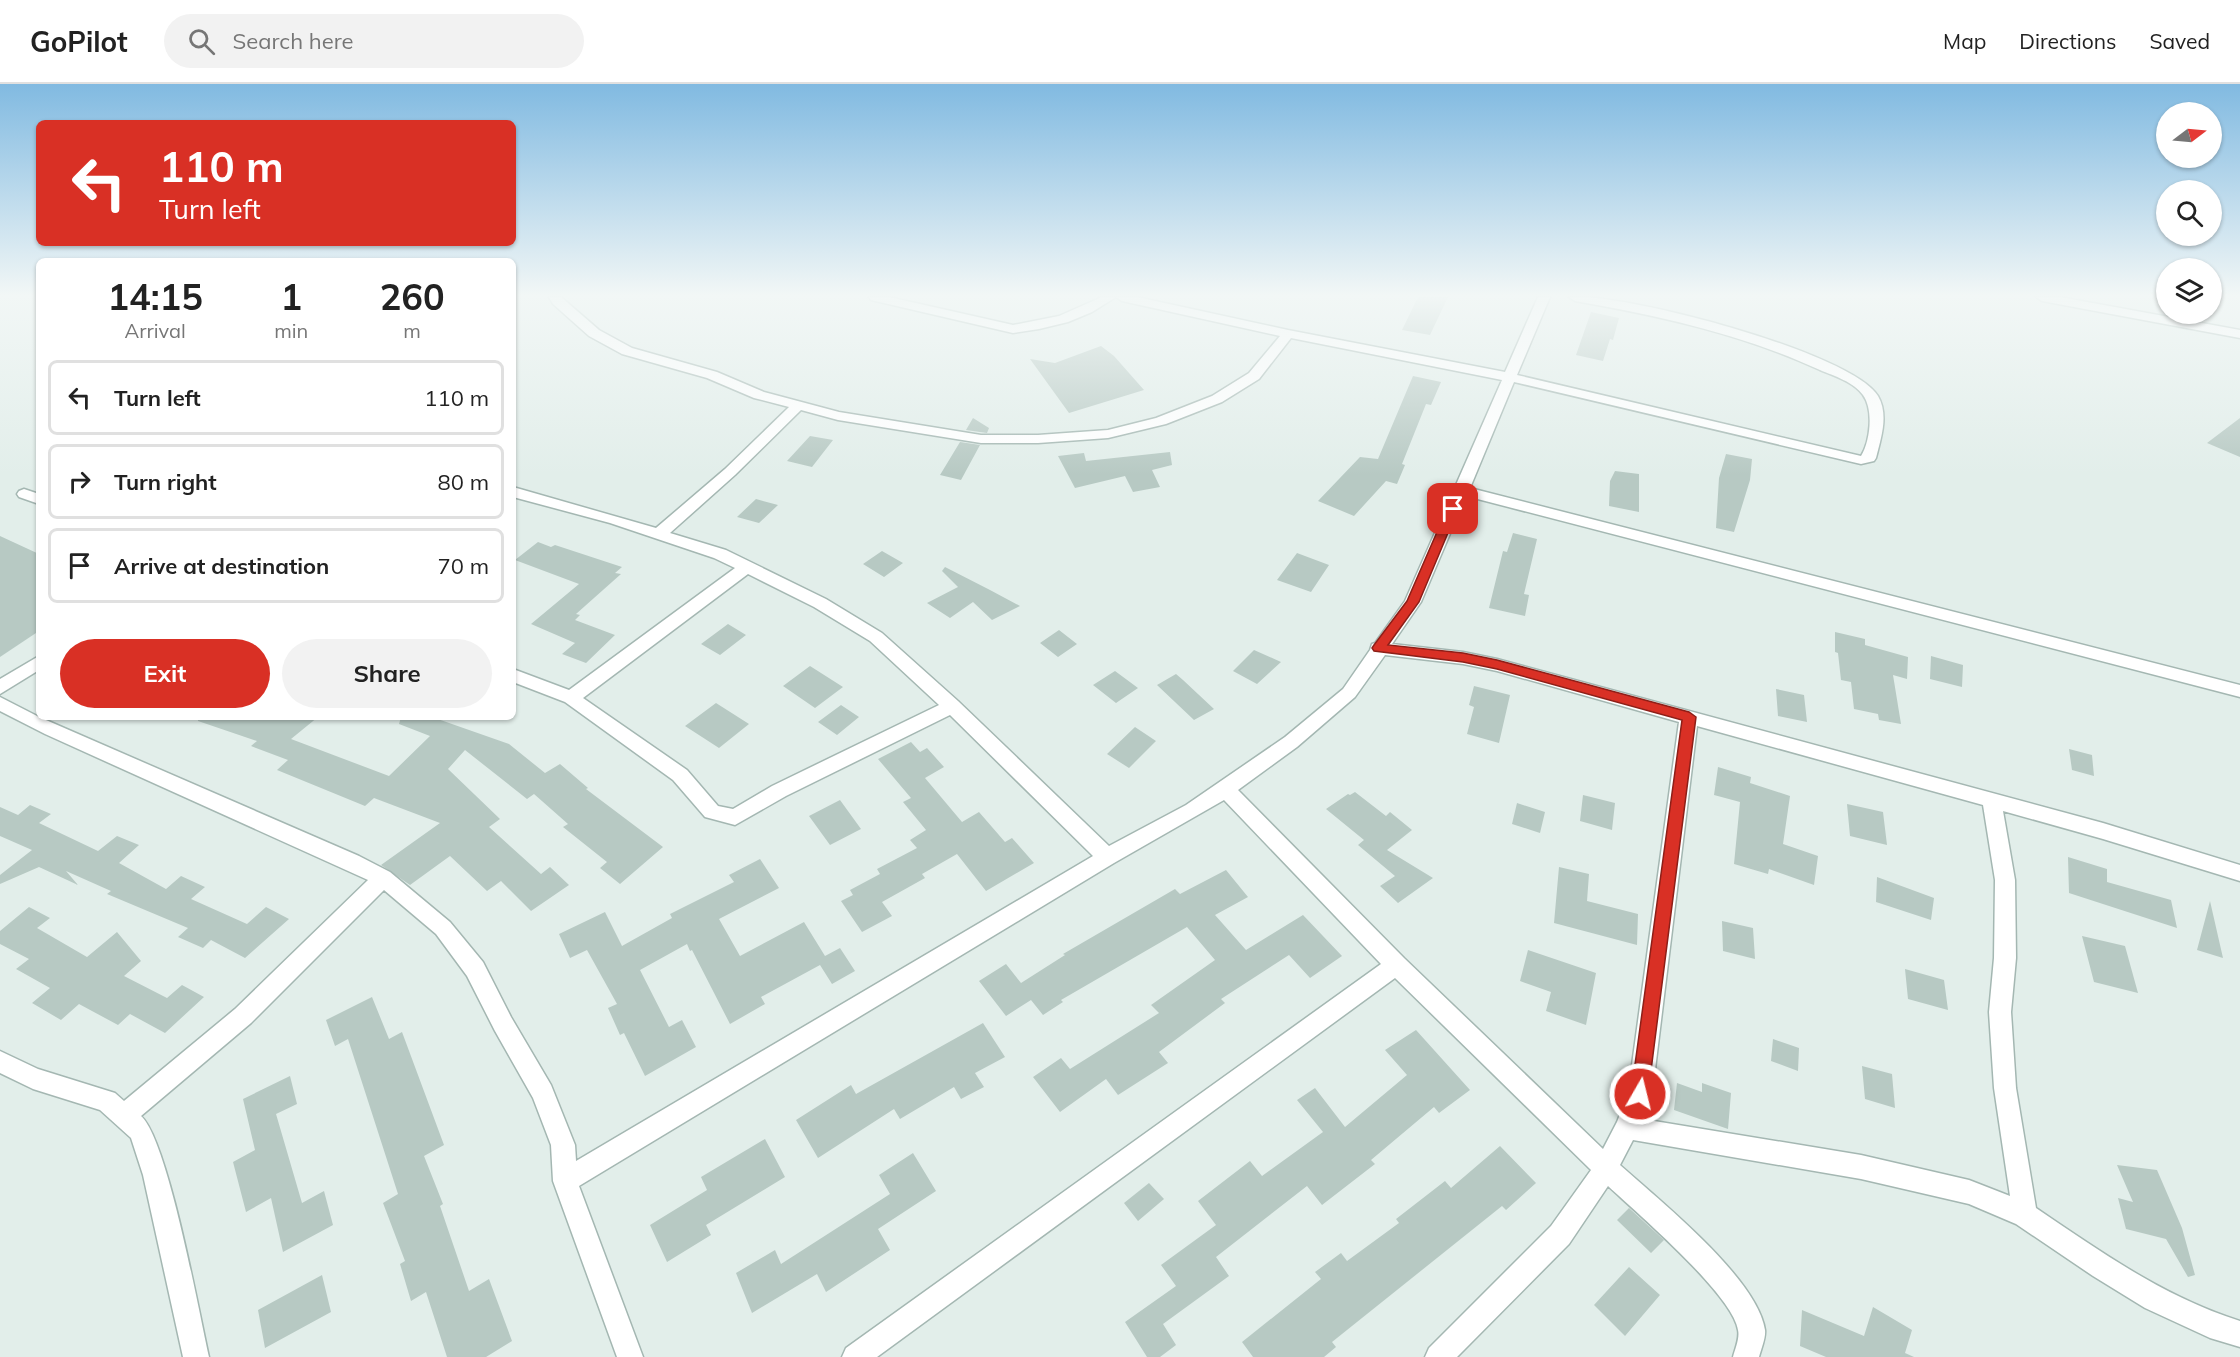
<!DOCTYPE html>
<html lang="en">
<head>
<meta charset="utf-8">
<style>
  :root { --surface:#fff; --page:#f2f2f2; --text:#222; --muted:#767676; --line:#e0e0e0; --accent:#d93025 }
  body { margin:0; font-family:Mulish,sans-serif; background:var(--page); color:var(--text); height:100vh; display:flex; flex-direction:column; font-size:22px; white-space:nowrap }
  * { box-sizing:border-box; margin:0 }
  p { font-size:20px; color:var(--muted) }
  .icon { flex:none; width:33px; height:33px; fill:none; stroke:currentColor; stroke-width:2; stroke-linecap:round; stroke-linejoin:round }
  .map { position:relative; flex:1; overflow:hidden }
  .drawer { position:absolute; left:36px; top:174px; width:480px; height:462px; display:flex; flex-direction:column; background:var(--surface); border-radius:9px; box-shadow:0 2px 4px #0004 }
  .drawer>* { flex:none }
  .hud { position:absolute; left:36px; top:36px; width:480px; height:126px; border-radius:9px; box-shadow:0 2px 4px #0004; background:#d93025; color:#fff; overflow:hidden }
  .needle { width:39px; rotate:74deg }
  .controls { position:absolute; left:2156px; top:18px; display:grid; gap:12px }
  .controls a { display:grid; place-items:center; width:66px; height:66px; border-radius:50%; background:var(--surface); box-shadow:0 2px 4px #0004; font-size:30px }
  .pin { position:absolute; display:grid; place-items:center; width:51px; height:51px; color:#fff; margin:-26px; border-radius:12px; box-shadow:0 3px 9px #0006 }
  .me { position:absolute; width:66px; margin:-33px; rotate:8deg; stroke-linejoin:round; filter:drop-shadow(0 0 4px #0008) }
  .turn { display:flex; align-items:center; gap:21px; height:126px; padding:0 24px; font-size:27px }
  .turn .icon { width:78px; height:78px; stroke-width:2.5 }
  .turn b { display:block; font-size:42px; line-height:51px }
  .eta { display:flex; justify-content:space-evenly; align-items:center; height:102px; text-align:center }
  .eta b { font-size:36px; font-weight:700; line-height:42px }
  .primary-button { display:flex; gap:12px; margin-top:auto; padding:12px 24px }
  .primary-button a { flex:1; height:69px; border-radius:36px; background:var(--accent); color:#fff; font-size:24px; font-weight:700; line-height:69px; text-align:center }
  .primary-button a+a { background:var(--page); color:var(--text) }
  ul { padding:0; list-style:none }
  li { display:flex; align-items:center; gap:18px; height:75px; margin:0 12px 9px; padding:0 12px; border:3px solid var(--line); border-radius:9px }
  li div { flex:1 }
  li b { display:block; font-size:22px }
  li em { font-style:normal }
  header { display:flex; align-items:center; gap:36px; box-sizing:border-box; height:84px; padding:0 30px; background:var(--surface); border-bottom:2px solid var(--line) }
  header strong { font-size:28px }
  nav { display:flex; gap:33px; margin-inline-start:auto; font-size:21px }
  .search { width:420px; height:54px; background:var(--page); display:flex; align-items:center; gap:15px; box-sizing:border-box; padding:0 21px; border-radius:33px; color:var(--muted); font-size:22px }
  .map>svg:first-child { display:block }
</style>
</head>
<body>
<header>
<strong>GoPilot</strong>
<div class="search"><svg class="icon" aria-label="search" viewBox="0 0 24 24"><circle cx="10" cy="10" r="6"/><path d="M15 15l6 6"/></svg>Search here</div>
<nav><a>Map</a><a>Directions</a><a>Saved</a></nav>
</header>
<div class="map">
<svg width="2240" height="1273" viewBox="0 0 2240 1273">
  <rect width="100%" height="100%" fill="#e2eeea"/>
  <!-- building -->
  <path fill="#b7c9c3" d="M1418,213H1448L1430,251L1402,246Z
    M1591,228L1619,234L1613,256L1610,255L1603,277L1576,271Z
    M1101,262L1114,272L1144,306L1069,329L1030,275L1055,279Z
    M1413,292L1441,298L1431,321L1426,320L1402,380L1405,381L1397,400L1386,397L1354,432L1318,417L1360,373L1378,375Z
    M973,334L989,344L987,349L966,346Z
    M2240,334V373L2207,359Z
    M810,352L833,356L812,383L787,377Z
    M960,358L980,361L961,396L940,391Z
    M1170,368L1172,381L1152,386L1160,403L1133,408L1125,392L1075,404L1058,372L1084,369L1086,377Z
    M1726,370L1752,375L1750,396L1734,448L1716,444L1719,394Z
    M1615,387L1639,390V428L1609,422L1610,397Z
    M756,415L778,421L759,439L737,433Z
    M1513,449L1537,455L1524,510L1529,511L1525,532L1489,524L1503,467L1507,468Z
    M0,452L39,470V547L0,573Z
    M538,458L551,463L555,461L622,483L615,489L621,490L576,530L580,531L575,536L615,551L586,579L562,570L575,559L531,540L579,500L515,476Z
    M882,467L903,479L884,493L863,480Z
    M1297,469L1329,481L1311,508L1277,496Z
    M945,483L990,506L1020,522L992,536L973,518L950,534L927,519L958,503L942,487Z
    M728,540L746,551L720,571L701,560Z
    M1059,546L1077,560L1058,573L1040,559Z
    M1835,548L1865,555V561L1908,573L1907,595L1893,591L1901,640L1879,636L1878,630L1854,625L1851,598L1841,596L1838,569L1835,568Z
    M1254,566L1281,578L1257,600L1233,587Z
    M1931,572L1963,581L1962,603L1930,595Z
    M810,582L843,603L815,624L783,602Z
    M1115,587L1138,604L1116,619L1093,601Z
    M1176,590L1183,596L1214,625L1194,636L1157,601Z
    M1474,602L1510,611L1499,659L1467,650L1474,623L1469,621Z
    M1776,605L1804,611L1807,638L1778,632Z
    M716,619L749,640L719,664L685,642Z
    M841,621L859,633L837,651L818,638Z
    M198,633H318L291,655L389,692L430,652L399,640L401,633H432L509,660L545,689L560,680L588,704L586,705L663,763L620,800L600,784L607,778L563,743L568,740L534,710L527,715L465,666L448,685L500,735L489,743L541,790L550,783L569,801L531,827L501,797L487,807L450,772L410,801L381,781L440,739L374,714L365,722L277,686L288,676L251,662L257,657L198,637Z
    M1135,643L1156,657L1129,684L1107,670Z
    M911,658L920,668L927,664L944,683L925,694L962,738L979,728L1005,758L1012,754L1034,779L986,807L957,770L922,790L925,794L882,818L892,832L862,848L841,817L853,811L850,806L880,790L877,785L917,764L910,756L926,746L903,718L911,714L878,675Z
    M2069,665L2092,671L2094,692L2072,686Z
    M1718,683L1751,693L1750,699L1790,712L1783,760L1818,772L1814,801L1769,785L1768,790L1734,780L1740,718L1714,711Z
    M1355,708L1386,732L1390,728L1412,746L1387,766L1433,794L1398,819L1380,802L1395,792L1358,761L1364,756L1326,725L1348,710L1350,711Z
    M1583,711L1615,719L1612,746L1580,737Z
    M840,716L861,745L830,761L809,732Z
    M1517,719L1545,728L1540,749L1512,740Z
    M1847,720L1883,728L1887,761L1850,752Z
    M30,721L51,730L39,739L98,767L117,752L139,761L119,779L166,805L181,792L205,803L191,815L247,840L266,823L289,835L245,874L211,856L203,864L178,853L188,844L107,810L111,807L66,787L78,801L39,783L0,800V791L32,766L0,752V723L18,731Z
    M2068,773L2107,785V798L2171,816L2177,844L2069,809Z
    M760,775L779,804L719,835L740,872L804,838L825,872L840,864L855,887L832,900L820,881L761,913L765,920L730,940L692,866L690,867L687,860L640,886L669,943L682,936L696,963L645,992L624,949L620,951L608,924L617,920L587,866L570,874L559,850L605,828L622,862L672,834L670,830L734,798L729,791Z
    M1559,783L1589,790L1587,817L1638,830L1637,861L1554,839Z
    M1226,786L1248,813L1215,831L1246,866L1303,831L1342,872L1310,894L1289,871L1221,915L1225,919L1159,968L1168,979L1118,1011L1106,995L1060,1028L1033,993L1061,974L1070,985L1159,929L1151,921L1215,876L1187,843L1061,916L1063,918L1043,931L1031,916L1006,932L979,897L1006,880L1021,899L1065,871L1063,870L1175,805L1180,810Z
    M1877,793L1934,814L1931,836L1876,818Z
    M2210,817L2223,874L2197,866Z
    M29,823L50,834L37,844L87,873L117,848L141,877L124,892L167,914L182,901L204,913L165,949L130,930L118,941L79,920L61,936L32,919L50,904L16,885L29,875L0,860V847Z
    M1722,837L1753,844L1755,875L1723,867Z
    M2082,852L2125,862L2138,909L2094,898Z
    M1528,866L1596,889L1586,941L1546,927L1551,908L1520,897Z
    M1905,885L1944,896L1948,926L1908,915Z
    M372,913L389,955L402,948L444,1061L424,1072L443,1120L440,1122L469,1207L489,1195L512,1257L486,1273H447L426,1208L411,1217L400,1180L405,1177L383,1119L398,1110L348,955L335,962L326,936Z
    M983,939L1005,973L975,989L984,1003L961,1015L954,1003L900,1035L894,1025L818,1074L796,1036L851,1001L856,1010Z
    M1416,946L1470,1006L1439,1029L1434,1023L1371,1076L1375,1080L1322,1121L1307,1102L1216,1173L1229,1192L1163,1240L1176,1261L1160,1273H1147L1125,1238L1176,1202L1161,1181L1216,1141L1198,1117L1250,1077L1262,1092L1323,1048L1297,1016L1315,1004L1345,1043L1407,991L1385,966Z
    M1773,955L1799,964L1798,987L1771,977Z
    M1862,982L1892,990L1895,1024L1865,1015Z
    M290,992L297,1020L276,1030L302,1119L324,1107L333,1141L283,1168L271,1114L246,1128L233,1078L255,1066L243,1015Z
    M1677,999L1702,1008V999L1731,1009L1728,1045L1674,1026Z
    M765,1055L785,1093L706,1141L711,1151L667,1178L650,1141L707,1106L701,1093Z
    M1500,1062L1536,1099L1506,1126L1502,1122L1332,1258L1336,1263L1324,1273H1253L1242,1258L1321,1195L1315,1188L1341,1169L1347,1177L1399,1139L1396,1135L1445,1097L1451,1104Z
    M913,1069L936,1107L878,1145L890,1166L826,1208L817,1190L752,1229L736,1189L775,1166L781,1180L890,1110L879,1091Z
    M2117,1081L2157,1086L2182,1144L2195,1191L2188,1193L2166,1155L2126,1145L2118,1114L2133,1118Z
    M1149,1099L1164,1115L1138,1137L1124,1119Z
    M1629,1124L1664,1156L1651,1169L1617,1136Z
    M1629,1183L1660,1211L1625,1252L1594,1221Z
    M322,1191L331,1228L265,1264L258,1226Z
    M1873,1223L1912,1246L1905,1269L1914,1273H1826L1800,1262L1802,1226L1864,1252Z"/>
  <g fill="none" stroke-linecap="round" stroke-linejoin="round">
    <defs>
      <path id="street" d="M549,213H561L599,246L632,264L717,288L764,308L839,328L981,351H1038L1108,346L1156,334L1212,312L1249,289L1280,252L1122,217L1116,213L1092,228L1068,238L1039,245L1013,249L871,216L869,213H889L1013,241L1059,232L1102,213H1137L1288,246L1505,288L1538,213H1550L1517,291L1861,372C1870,358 1874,326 1863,311C1854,298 1834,292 1820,286C1742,250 1660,232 1575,217L1569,213C1621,208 1851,268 1878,312C1889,331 1881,354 1876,374L1874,377L1861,380L1514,298L1470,404L2240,601V613L1466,412L1421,518L1392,560L1463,568L1497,575L2103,739L2240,781V797L2103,755L2003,727L2015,796L2016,874L2011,928L2016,1004L2036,1124C2101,1168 2164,1213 2240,1237V1263L2210,1254L2145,1224L2093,1192L2016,1140L1969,1120L1861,1095L1633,1056L1620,1081C1659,1116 1757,1194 1765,1246C1766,1254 1761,1265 1759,1273H1733C1735,1265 1740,1254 1738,1246C1733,1211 1636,1128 1608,1102L1569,1160L1457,1273H1425L1429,1264L1551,1142L1591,1086L1395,894L877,1273H842L846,1264L1381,880L1224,716L1114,779L579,1102L643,1273H617L553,1097L551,1061L533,1014L495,947L467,892L436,850L384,806L251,939L141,1032C168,1056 199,1229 209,1273H183L143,1091L131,1054L100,1026L33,1005L0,989V967L38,985L115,1009L124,1017L235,925L368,796L45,650L0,627V613L39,633L359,772L390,788L450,838L483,878L511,933L551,1001L575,1061L576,1077L1093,772L950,631L786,712L735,741L705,733L673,696L565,618L513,598V585L569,606L735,484L714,474L610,439L513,413V403L656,444L725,385L789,323L754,314L707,294L622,270L589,252L553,220ZM1291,254L1502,296L1405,517L1375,559L1372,560L1370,566L1343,605L1285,653L1186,721L1109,762L958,617L882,549L826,515L726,466L670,449L735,391L801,326L838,336L981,359H1038L1108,354L1166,340L1222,318L1259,295ZM748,490L814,523L870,557L939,621L772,702L733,725L718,722L687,686L583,614ZM1385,571L1463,580L1497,587L1679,638L1628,1010L1617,1038L1603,1065L1404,874L1238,706L1297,663L1355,613ZM1697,642L1983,721L1995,796L1994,874L1989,928L1994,1004L2010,1112L1969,1096L1861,1071L1642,1035L1652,1010Z
        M2036,213H2060L2240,246V254L2042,217Z
        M24,405L39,410V420L19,413L17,410L19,407Z
        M39,572V586L0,610V595Z"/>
    </defs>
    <!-- street casing -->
    <use href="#street" stroke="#a4b7b2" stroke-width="3"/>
    <!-- street -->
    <use href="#street" fill="#fff" fill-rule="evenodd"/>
  </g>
  <!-- sky -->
  <linearGradient id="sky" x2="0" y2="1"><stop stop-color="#81bae1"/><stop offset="0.54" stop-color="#f2f7f6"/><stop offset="1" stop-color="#f2f7f6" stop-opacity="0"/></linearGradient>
  <rect width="2240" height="391" fill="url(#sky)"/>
  <!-- route -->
  <path fill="#d93025" stroke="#8d1f18" stroke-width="1.5" d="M1453,422L1458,425L1419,518L1388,561L1463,569L1497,576L1689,628L1696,633L1648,1010L1646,1016L1640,1018L1633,1016L1631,1010L1682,636L1497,585L1463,578L1374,567L1372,564L1374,561L1407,517L1447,425Z"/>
</svg>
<div class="controls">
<a><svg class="needle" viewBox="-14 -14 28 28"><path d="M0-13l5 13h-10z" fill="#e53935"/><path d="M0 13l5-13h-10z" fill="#767676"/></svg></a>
<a><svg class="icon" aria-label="search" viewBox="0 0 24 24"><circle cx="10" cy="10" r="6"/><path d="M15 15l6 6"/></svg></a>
<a><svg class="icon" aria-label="layers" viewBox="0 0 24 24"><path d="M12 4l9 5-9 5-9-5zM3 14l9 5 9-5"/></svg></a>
</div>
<div class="pin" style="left:1453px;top:425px;background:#d93025"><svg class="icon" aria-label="arrive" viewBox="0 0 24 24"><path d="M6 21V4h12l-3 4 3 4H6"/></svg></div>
<svg class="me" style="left:1640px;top:1010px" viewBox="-20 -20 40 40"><circle r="17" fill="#d93025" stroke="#fff" stroke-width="3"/><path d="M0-11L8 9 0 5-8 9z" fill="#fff"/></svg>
<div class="hud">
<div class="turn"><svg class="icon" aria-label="left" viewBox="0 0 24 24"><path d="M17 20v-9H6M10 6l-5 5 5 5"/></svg><div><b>110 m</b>Turn left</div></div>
</div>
<section class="drawer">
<div class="eta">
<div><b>14:15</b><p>Arrival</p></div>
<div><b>1</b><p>min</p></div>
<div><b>260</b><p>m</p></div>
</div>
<ul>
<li><svg class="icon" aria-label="left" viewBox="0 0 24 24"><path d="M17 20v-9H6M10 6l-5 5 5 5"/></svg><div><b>Turn left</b></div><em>110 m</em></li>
<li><svg class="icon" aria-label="right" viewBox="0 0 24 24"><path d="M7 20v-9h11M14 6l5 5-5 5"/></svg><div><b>Turn right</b></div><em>80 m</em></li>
<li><svg class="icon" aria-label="arrive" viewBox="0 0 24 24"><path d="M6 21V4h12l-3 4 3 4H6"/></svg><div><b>Arrive at destination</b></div><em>70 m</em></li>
</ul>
<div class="primary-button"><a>Exit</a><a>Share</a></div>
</section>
</div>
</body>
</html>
